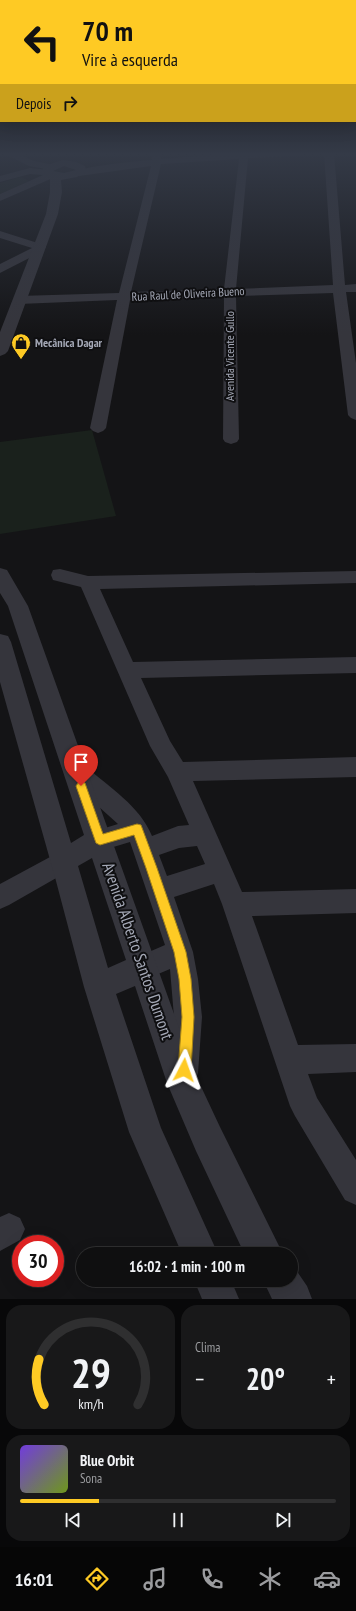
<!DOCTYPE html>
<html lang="pt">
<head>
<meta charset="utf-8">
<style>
	:root { --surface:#0f0f10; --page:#181819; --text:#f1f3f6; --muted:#9b9c9f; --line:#2f2f30; --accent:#feca24 }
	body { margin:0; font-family:"PT Sans Narrow",sans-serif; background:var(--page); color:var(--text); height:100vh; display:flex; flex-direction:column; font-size:15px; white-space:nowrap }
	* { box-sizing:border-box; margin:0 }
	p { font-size:13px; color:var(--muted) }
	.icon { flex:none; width:22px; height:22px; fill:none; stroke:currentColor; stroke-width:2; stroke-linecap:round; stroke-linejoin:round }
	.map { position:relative; height:1299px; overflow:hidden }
	.side { display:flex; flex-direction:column; gap:6px; padding:6px; background:#080809; flex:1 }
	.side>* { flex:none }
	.banner { position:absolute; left:0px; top:0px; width:356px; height:122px; box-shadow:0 4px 16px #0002,0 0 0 1px var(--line); background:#feca24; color:#111; overflow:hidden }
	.speed { position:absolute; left:12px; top:1235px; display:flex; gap:8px; font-size:20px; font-weight:700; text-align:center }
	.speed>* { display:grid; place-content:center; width:52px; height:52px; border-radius:50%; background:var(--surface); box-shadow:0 4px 16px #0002,0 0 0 1px var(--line); line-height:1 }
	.speed .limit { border:6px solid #d22; background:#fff; color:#111 }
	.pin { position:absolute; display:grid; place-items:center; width:34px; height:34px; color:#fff; margin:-41px -17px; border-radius:50% 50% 50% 0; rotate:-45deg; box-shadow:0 0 4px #0007 }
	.pin .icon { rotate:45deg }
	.me { position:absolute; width:44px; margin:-22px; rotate:4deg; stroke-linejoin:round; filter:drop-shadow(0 0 3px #0008) }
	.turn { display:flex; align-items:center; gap:14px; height:84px; padding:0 16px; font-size:18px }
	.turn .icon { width:52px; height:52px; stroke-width:2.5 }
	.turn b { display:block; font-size:28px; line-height:34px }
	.then { display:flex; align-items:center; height:38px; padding:0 16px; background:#0003; gap:8px; font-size:15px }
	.big { font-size:30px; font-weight:700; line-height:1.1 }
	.side .widget { flex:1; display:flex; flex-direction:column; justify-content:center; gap:6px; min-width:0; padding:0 14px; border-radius:16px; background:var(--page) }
	.side .dial { align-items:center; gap:0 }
	.dial svg { height:104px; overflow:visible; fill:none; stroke:var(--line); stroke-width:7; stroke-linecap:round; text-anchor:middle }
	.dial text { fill:var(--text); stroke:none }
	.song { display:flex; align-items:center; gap:12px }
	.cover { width:48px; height:48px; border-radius:6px; background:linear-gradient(135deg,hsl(260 70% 55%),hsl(80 70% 35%)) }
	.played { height:4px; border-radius:2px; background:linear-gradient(90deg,var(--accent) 25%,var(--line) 25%) }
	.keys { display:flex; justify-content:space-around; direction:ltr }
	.heat { display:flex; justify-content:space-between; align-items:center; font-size:22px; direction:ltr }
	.side .tiles { flex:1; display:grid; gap:6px; grid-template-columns:1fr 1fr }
	.widget:last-child { grid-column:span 2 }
	.trip { position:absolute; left:76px; top:1247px; width:222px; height:40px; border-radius:20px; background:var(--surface); box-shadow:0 4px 16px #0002,0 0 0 1px var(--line); font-weight:700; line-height:40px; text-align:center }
	.dock { display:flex; height:64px; justify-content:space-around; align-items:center; background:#060606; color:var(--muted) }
	.dock .icon { width:28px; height:28px }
	.dock .selected { color:var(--accent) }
	.dock b { font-size:18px; color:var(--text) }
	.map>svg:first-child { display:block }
	.green { fill:#1a211c }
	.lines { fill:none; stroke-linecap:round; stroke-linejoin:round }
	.minor { fill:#35353c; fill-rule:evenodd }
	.tertiary { fill:#35353c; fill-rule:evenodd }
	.route { fill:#feca24; stroke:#a58317 }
	.labels { text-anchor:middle; stroke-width:4; stroke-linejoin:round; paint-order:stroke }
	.far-street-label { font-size:12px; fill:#a5a9b7; stroke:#0f0f11 }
	.far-poi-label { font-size:12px; font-weight:bold; fill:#a5a9b7; stroke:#0f0f11; text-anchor:start }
	.near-street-label { font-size:17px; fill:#a5a9b7; stroke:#0f0f11 }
</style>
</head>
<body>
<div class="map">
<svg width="356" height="1299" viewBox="0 0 356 1299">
	<rect width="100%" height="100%" fill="#141416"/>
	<path class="green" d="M21,177L29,181L0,194V183Z
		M92,430L116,516L0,534V442Z"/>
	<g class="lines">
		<path class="minor" d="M3,153H16L34,161L49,164L51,166L46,169L29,166Z
			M151,153H161V159L236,153H302L297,156L248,158L236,289L333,285L324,153H334L345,285L356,284V292H346L356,363V420L351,418L348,415L333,293L236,296L239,439L237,442L231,444L225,442L223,439L224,296L130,300L106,428L103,431L98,433L93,431L90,428L117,300L19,304L15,303L13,300L15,297L19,296L119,293L151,166L79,176L74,173C80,166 139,161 152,160ZM239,159L224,289L131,292L161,164Z
			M30,168L49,170L50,172L55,173L56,175L55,177L0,201V194L43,175L30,174L0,182V176Z
			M0,231L44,245L46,247L43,251L0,273V264L32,248L0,238Z
			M60,569L88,576L356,571V583L100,589L133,662L356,657V673L141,678L170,741L183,762L356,757V777L193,781L242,892L356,889V913L252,916L298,1045L356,1044V1072L308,1074L317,1098L356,1160V1205L345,1200L295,1116L290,1106L222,904L214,884L174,897L193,952L198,979L202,1017L198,1073L194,1083L184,1087L174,1083L170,1073L174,1017L170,969L144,980L135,976L131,967L135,958L165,945L130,842L100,851L92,848L88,840L92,832L118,824L69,780L66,773L69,766L77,763L85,766C109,787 140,806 152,836L178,826L189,825L168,777L150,746L81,587L53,580L51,575L53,570ZM197,846L205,864L167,876L159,855L179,848Z
			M63,850L72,853L75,861L72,869L9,905L0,909V884Z
			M9,1213L20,1218L25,1229L20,1240L0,1251V1217Z"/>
		<path class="tertiary" d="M63,160L76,162L85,166L86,171L77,177L61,180L62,192L58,214L8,351L5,354L0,356V332L46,214L50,192V178L42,172L44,166ZM64,166L76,170L64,173L53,171Z
			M0,568L7,570L28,606L197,1078L220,1127L283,1254H245L244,1253L196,1151L167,1083L135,986L116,994L161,1128L218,1254H182L129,1132L84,987L56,881L0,682V634L8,636L11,642L71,843L84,835L8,606L0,593ZM92,858L126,960L108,968L78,866Z
			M291,1266L294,1267L307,1286L312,1299H272L263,1280H291Z
			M194,1280H231L239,1299H202Z"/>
	</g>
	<linearGradient id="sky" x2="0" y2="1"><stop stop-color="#0b0b0c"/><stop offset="0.46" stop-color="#343a47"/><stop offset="1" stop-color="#343a47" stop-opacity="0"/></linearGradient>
	<rect width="356" height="335" fill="url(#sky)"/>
	<path class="route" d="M81,781L85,783L86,786L103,834L137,824L141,825L157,868L186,952L191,979L194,1017L191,1070L189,1075L184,1077L180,1075L178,1070L182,1017L179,979L174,952L146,868L134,835L100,845L96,843L76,786L78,783Z"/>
	<defs>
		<symbol id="shop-pin" viewBox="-11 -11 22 30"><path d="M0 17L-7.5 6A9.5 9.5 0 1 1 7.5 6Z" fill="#feca24" stroke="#0f0f11"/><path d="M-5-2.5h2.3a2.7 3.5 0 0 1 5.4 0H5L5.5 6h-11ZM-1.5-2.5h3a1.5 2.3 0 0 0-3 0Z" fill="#111"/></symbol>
	</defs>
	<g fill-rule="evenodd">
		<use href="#shop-pin" x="10" y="332" width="22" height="30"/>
	</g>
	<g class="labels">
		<g class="far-street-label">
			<text transform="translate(188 294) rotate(-3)" y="4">Rua Raul de Oliveira Bueno</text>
			<text transform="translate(230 356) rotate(-90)" y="4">Avenida Vicente Gullo</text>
		</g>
		<g class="far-poi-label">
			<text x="35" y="347">Mecânica Dagar</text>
		</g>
		<g class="near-street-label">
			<text transform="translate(138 951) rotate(71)" y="6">Avenida Alberto Santos Dumont</text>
		</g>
	</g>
</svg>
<div class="speed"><div class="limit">30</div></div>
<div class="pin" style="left:81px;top:786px;background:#d93025"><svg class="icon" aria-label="arrive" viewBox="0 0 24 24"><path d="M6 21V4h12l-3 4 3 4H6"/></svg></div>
<svg class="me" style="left:184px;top:1070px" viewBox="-20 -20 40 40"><path d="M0-17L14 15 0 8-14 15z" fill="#feca24" stroke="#fff" stroke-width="4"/></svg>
<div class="trip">16:02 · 1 min · 100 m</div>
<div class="banner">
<div class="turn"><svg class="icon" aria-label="left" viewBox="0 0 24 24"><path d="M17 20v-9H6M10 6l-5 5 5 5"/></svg><div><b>70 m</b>Vire à esquerda</div></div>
<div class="then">Depois<svg class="icon" aria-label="right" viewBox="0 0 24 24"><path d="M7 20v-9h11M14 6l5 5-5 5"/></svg></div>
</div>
</div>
<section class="side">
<div class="tiles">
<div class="widget dial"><svg viewBox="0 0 100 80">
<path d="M14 69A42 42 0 1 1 86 69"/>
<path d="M14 69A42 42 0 0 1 10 34" stroke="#feca24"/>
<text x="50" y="56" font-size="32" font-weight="700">29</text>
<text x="50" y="72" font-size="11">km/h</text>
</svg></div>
<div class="widget"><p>Clima</p>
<div class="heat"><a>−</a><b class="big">20°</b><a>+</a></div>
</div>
<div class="widget">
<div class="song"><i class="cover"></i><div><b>Blue Orbit</b><p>Sona</p></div></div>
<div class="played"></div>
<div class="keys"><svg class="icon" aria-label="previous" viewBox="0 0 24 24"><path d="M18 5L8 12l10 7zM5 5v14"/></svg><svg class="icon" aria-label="pause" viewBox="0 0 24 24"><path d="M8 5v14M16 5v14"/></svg><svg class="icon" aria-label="next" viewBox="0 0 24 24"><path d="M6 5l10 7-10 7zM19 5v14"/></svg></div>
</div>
</div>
</section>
<nav class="dock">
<b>16:01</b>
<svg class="icon selected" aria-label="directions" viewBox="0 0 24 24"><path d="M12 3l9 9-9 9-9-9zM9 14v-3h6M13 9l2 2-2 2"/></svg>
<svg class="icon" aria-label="music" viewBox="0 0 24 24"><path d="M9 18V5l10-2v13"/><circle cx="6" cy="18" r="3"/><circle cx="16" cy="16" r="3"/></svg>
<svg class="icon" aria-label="phone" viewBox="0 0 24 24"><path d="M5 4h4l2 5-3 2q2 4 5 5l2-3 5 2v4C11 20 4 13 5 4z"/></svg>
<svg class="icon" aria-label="climate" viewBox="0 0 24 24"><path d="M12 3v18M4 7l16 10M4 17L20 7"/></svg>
<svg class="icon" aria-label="car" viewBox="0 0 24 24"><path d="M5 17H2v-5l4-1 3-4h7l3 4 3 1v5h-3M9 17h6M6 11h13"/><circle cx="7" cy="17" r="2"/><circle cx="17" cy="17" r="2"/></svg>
</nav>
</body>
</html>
